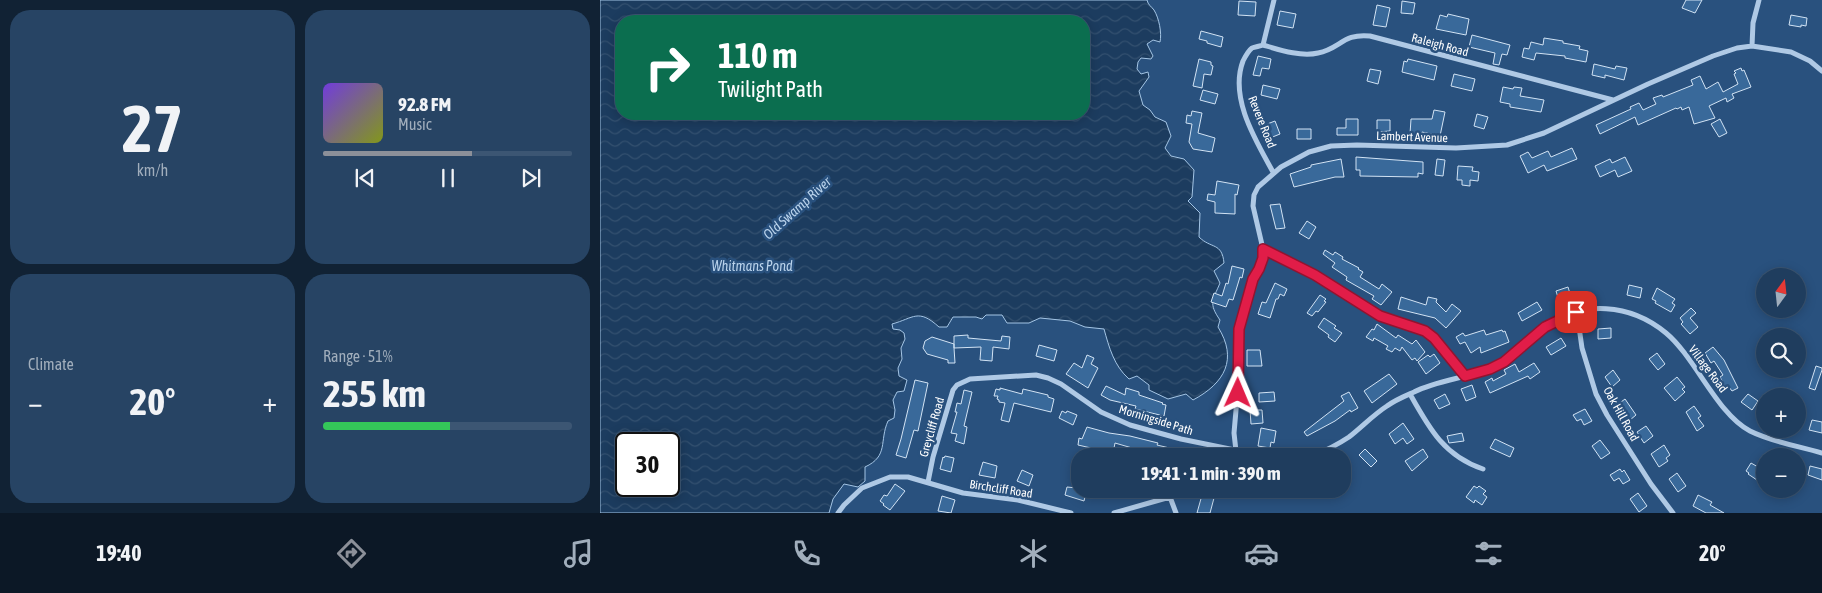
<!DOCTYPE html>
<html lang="en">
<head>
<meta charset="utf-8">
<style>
	:root { --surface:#1f3d5e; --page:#274464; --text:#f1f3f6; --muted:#a1aebc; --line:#3c5673; --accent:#8c9099 }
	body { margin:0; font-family:"Asap Condensed",sans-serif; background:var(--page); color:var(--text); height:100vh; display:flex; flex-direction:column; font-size:19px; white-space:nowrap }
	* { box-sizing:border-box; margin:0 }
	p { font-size:16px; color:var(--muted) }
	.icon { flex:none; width:28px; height:28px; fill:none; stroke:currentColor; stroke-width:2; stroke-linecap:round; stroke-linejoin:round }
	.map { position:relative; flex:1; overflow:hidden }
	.details { display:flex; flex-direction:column; gap:10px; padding:10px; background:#112234; width:600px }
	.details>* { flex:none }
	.top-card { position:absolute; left:15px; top:15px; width:475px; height:105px; border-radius:20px; box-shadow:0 2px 12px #0003,0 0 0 1px var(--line); background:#0b6e4f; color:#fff; overflow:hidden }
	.needle { width:32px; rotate:15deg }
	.fabs { position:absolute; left:1156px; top:268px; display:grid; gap:10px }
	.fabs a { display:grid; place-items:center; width:50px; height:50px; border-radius:50%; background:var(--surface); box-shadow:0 2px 12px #0003,0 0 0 1px var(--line); font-size:25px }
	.speed { position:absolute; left:15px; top:432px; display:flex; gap:10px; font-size:25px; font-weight:700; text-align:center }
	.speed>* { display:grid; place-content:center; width:65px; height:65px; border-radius:50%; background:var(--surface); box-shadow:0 2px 12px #0003,0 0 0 1px var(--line); line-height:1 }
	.speed .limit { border:2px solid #111; border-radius:8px; background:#fff; color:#111 }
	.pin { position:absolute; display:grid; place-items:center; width:42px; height:42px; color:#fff; margin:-21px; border-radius:10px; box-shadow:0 2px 8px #0006 }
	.me { position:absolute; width:55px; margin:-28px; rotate:1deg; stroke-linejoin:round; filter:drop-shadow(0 0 4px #0008) }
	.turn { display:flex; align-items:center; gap:18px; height:105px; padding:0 20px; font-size:22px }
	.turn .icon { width:65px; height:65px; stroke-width:2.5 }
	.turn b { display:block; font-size:35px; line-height:42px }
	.big { font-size:38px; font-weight:700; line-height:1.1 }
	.details .widget { flex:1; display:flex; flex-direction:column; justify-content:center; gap:8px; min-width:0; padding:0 18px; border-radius:20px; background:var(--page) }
	.details .dial { align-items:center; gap:0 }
	.dial b { font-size:65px; line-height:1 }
	.song { display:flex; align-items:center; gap:15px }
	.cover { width:60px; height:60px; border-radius:8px; background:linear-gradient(135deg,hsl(260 70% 55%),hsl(70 70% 35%)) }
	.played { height:5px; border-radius:2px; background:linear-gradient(90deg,var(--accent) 60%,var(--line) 60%) }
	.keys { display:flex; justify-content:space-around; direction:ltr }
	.heat { display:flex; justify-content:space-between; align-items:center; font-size:28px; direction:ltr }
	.charge { height:8px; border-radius:4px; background:linear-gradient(90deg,#34c759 51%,var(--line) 0) }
	.details .tiles { flex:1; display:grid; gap:10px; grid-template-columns:repeat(2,1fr) }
	.trip { position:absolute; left:471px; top:448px; width:280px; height:50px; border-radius:20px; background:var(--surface); box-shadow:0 2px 12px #0003,0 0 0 1px var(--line); font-weight:700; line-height:50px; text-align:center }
	.menu { display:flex; height:80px; justify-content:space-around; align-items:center; background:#0c1826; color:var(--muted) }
	.menu .icon { width:35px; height:35px }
	.menu .selected { color:var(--accent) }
	.menu b { font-size:22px; color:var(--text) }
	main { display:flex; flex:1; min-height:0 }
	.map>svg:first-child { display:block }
	.water { fill:url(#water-waves); stroke:#a4c5e5; fill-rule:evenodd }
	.building { fill:#39699a; stroke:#d2e3f4 }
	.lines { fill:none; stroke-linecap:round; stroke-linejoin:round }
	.minor { stroke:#afc9e5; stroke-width:5 }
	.route-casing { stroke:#92132f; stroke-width:12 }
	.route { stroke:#e11d48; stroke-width:9 }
	.labels { text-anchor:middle; stroke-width:5; stroke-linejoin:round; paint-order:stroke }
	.street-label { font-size:12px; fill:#fff; stroke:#29517e }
	.water-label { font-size:14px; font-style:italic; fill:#bad3ec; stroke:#29517e }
</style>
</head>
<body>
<main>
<section class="details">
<div class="tiles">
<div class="widget dial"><b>27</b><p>km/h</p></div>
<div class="widget">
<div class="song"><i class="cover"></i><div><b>92.8 FM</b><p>Music</p></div></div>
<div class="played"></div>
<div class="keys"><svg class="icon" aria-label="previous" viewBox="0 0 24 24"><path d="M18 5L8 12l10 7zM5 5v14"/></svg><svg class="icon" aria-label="pause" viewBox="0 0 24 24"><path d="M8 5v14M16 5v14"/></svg><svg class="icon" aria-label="next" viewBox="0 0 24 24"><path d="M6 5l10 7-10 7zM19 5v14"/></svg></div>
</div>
<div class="widget"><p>Climate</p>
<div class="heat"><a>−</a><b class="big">20°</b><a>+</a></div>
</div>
<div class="widget"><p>Range · 51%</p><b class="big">255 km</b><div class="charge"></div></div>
</div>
</section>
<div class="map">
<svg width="1222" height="513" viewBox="0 0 1222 513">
	<defs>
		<pattern id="water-waves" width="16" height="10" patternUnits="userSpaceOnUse" patternTransform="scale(1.25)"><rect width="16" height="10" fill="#1c3c5f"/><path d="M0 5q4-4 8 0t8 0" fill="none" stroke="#33506f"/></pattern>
	</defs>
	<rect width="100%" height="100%" fill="#29517e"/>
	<path class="water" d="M0,0H547C548,5 551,6 554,10C559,18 562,33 560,42L553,40L547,44L553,56L551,59L541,58L538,62L537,69L541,74L548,72L549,77L539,91L543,105L550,110L555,117L566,122L571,136L565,148L571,156L584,159L594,170L592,197L588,201L600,213L599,237C611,249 622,242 624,263L614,271L620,283C613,300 608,303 620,320L618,327C638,359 625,383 593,400L586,394L568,399L549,390V385L537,376L529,379C514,366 509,347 504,329L485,327L470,321L440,318L429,323H407L402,315H386L382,319L376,317H353L347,327H339C318,308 314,318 292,324L293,329L300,330L304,333L305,339L301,348L302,359L298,368L299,376L307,380L304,391L297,392L293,400L295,410L294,418L288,421C279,441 289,456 265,467V481L258,487L244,484L233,499L229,513H0ZM21,21H484V114H21ZM26,444H69V486H26Z"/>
	<path class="building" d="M1086,0H1102L1095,13L1082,8Z
		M639,1L656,2L655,16L638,15Z
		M802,1L815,3L813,14L801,13Z
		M777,5L790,8L786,27L773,25Z
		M680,11L696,14L693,28L677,25Z
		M848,14L869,19L866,35L836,29L840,15L847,17Z
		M1191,15L1207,18L1206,26L1201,25V27L1189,25Z
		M601,31L623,37L621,47L607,43V41L599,39Z
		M872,35L910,45L907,55L902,54L899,65L893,64L895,53L869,47Z
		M944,38L963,41V43L980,46L979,49L988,51L986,62L965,58V56L936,53L934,60L922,57L924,48L929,49L931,42L943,45Z
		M658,56L671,59L669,69L662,68L660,76L653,75Z
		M599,59L611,62V65L613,66L611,75L604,74L602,88L593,86Z
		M808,59L837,66L834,80L802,72L804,61L807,62Z
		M994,64L1015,69L1016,66L1027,68L1024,80L1005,75V78L992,75Z
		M1141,68L1142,71L1144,70L1151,87L1132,94L1134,98L1127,102L1126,98L1109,106L1115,118L1094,124L1089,107L1082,110L1081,107L1077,109L1076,108L1038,125L1035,117L1000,134L996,125L1031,109L1030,107L1039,103L1043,110L1056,104L1053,98L1062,95L1063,97L1093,85L1091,80L1100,76L1106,89L1118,82L1123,92L1138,84L1134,74L1136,73L1134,71Z
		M770,69L781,71L778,84L767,81Z
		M854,74L875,79L872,91L851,86Z
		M663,85L680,89L677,99L661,95Z
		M903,87L913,89L914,87L922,88L920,96L944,100L941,112L910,107V104L900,102Z
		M603,90L618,94L615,104L600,100Z
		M834,110L845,112L840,136L822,132V134H810L811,119H832Z
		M592,111L602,113L598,133L615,138L612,152L593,149L589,142L592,124L586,123L587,115L591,116Z
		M877,114L888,117L884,129L874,126Z
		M746,119H758V135H737V128H746Z
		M1120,119L1127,133L1119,137L1111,124Z
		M777,120H790V131L777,132Z
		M675,121L680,134L670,138L668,132L665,133L662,126Z
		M697,129H711V139H697Z
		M972,148L977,159L947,171L944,165L928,173L920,156L928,152L932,158L948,151L951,157Z
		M756,157L823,162V174L818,173V177L760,176V170H756Z
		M1025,157L1032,171L1018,177L1015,170L1000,177L995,166L1010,159L1012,163Z
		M741,159L744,177H735L694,187L690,174L711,167V165Z
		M837,159L845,160L843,176L835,175Z
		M858,166L873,167L872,171L879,172L878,181L870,180V186L862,185V180H857Z
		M617,181L639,185L637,195L635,194V214L615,213V202L607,200L608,194L615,195Z
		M680,204L685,228L676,229L670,205Z
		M707,221L716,227L709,239L699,233Z
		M725,250L733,255L735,252L743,257L742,259L759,268L758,269L763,272L760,277L779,289L782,284L792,292L781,305L772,299L774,296L746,280L747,277L732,267L735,263L723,254Z
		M632,266L644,269L642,278L640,277L633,300L629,299L626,307L611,302L614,293L622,296L626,283L628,284Z
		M675,283L687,289L684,296L680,294L678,299H676L670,318L658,314L662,302L666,303Z
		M1029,285L1042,288L1040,298L1027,295Z
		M968,287L971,297L959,301L956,291Z
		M1057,288L1075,299L1072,303L1075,305L1071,312L1055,303L1056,301L1052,299Z
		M720,295L726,299L724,301L726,302L718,312L716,311L712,316L707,313Z
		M801,297L826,305L828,297L837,299L836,302L846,312L852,304L861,311L846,328L835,318L798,309Z
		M937,302L942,310L922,321L918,313Z
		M1091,308L1096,313L1090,318L1098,327L1090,334L1081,324L1083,322L1080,318Z
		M724,318L736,326L734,328L742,333L735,342L728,337L729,335L718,327Z
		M777,324L796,338L798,335L812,344L816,340L825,352L817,361L815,358L812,360L802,347L800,351L795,348L792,352L786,349L788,346L774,338L773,341L766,337L772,329L774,330Z
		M1011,328V338L998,339V329Z
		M884,330L886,335L902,330L903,332L905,331L909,342L881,353L880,347L871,353L865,342L860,344L856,337L863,333L865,336Z
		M368,335V338L401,341L402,336L410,337L409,349L393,347L392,361L380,360L381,347L354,348L355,363H348V360L327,354L323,348L325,341L332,337L354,344V348V336Z
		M961,338L966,346L951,355L946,347Z
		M439,345L457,350L454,361L436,356Z
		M1113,347L1124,360L1138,388L1132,391L1129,387L1126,388L1120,377L1123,375L1114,361L1111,363L1105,353Z
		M647,350H660L662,366H647Z
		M1057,353L1065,364L1058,370L1049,359Z
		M834,354L840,363L826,374L818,362L828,355L830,357Z
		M487,355L494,358L491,364L498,368L488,388L466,374L474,363L482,368Z
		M934,363L940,372L930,379L928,376L890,393L885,382L892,378L893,381L906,374L904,370L915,364L919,372Z
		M1216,366L1222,368V370L1215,390L1209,388Z
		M1013,370L1020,380L1012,387L1005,377Z
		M789,374L797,384L772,403L764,391Z
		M1077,377L1085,387L1082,389L1085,392L1075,401L1064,388Z
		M315,380L328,383L318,431L314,430L306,458L296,455L301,439Z
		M872,385L876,397L866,401L861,389Z
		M506,386L525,395L526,388L539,392V395L563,403L562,404L566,405L564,416L535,409L536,406L510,400L501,395Z
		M400,388L422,394L423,389L448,395V397L454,399L451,412L414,403L409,422L401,420L405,403L399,402V400L397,399L398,396H394L396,389L400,390Z
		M364,390L372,392L364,426L367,427L364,444L355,441L357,434L351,433L357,412H355L357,403L361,404Z
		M674,392L675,401L659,402V393Z
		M749,392L758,408L751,412L750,410L735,421L707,436L704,432L744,401L741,396Z
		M845,394L850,404L839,409L834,400Z
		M1148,394L1158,401L1152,410L1141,402Z
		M1025,399L1036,415L1030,420L1028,416L1026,417L1017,405Z
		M1094,406L1101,416L1098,418L1104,426L1097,431L1086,412Z
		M985,409L992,421L984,425L981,419L977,421L973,415Z
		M650,410H662L663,423L651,424Z
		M462,411L466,413L467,411L477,415L473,425L459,418Z
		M1212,420L1222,422V433L1209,430Z
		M803,423L814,439L807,444L803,438L795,444L789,434Z
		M1046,426L1053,436L1044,443L1037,432Z
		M487,427L509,433L530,436L558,443L557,445L578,450L576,456H545L546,452L515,443L513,453L478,445L479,438L482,439Z
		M661,428L676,431L674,443L671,442L670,448L658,446Z
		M862,433L864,441L849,443L847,436Z
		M895,439L914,448L910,457L890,448Z
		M1000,440L1010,453L1001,459L992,446Z
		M1064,445L1070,455L1066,458L1068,461L1059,467L1051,454Z
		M765,449L777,461L771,467L759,455Z
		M823,449L828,457L812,471L805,461Z
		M345,456L354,458L351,472L340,469L343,457L344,458Z
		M383,462L397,466L395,478L379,475Z
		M1151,463L1165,471V481L1157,480L1148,474L1149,473L1146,471Z
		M1210,466L1222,469V480L1208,475Z
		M1020,469L1022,472L1024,470L1030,480L1023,484L1019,478L1014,481L1010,475Z
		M422,470L433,475L429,486L417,481Z
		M1077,473L1086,486L1078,492L1069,479Z
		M295,484L305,491L290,510L283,505L284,504L280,501L284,495L287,496Z
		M874,486L877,488L879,486L886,491L883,494L887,497L882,505L875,500L874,503L866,497Z
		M467,487L487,489L484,501L465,495Z
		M1038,493L1047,506L1039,512L1030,499Z
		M602,495L614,498L610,513H597Z
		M1098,495L1112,502L1110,505L1124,513H1106L1093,506Z
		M342,496L355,500L351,513L338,511Z"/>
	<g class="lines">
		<path class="minor" d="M663,45C680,50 701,57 718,53C740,49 743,33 770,36L1013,100
			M1152,46L1153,23L1159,0
			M673,172C656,141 629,98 643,61C645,57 648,51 652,48C655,47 660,46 663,45L674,0
			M663,249L715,275L780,316L825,331L834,338L865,376
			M977,313L982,348L996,394L1007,415L1051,484L1073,513
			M810,394C829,428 844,456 883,469
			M630,456L636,451L634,433L639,376V329L653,279L663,258V249L653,206L654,195L658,187L681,167L709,152L731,146L757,145L856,148L907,145L944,133L1048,84L1113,56L1137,48L1152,46L1191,52L1210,61L1222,71
			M712,456C725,451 737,445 749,437C762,427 773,415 787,406C795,400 805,396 814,392C842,378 876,378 903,362C919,353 930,339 944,328C982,299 1031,304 1066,333C1095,357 1117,414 1150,431C1172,442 1198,446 1222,453
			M328,482L333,457L353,390L357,385L370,379L436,375L448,378L461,384L501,412L530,425L581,439L664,456
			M570,497L576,513
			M238,513L244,505L262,488L290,477H308L363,493L418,500L471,513
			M514,513L570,497L580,489"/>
	</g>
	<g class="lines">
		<defs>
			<path id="route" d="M638,393L639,329L653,279L659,269L663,258V249L715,275L780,316L825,331L834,338L865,376L890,369L904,362L945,327L976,312"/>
		</defs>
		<use href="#route" class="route-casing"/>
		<use href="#route" class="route"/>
	</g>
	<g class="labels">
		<g class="street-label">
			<text transform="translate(840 45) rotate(15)" y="4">Raleigh Road</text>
			<text transform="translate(662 122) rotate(68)" y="4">Revere Road</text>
			<text transform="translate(812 137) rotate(2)" y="4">Lambert Avenue</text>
			<text transform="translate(1108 369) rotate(53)" y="4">Village Road</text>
			<text transform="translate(1021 414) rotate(61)" y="4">Oak Hill Road</text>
			<text transform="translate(556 420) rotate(17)" y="4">Morningside Path</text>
			<text transform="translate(332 427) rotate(-74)" y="4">Greycliff Road</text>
			<text transform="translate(401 489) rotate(9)" y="4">Birchcliff Road</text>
		</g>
		<g class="water-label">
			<text transform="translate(197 208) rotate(-42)" y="5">Old Swamp River</text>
			<text x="152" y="271">Whitmans Pond</text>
		</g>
	</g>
</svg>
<div class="fabs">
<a><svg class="needle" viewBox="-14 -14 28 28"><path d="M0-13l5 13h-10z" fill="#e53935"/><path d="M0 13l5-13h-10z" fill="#a1aebc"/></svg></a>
<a><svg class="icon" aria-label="search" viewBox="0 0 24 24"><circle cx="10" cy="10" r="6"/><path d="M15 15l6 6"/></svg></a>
<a>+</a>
<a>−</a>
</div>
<div class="speed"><div class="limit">30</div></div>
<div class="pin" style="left:976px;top:312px;background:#d93025"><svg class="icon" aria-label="arrive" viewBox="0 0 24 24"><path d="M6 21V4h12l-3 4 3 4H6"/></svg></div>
<svg class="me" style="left:638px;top:393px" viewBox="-20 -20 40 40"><path d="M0-17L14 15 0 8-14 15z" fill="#e11d48" stroke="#fff" stroke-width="4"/></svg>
<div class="trip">19:41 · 1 min · 390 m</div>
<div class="top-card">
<div class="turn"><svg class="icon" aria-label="right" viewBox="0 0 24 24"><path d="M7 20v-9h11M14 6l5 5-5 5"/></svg><div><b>110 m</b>Twilight Path</div></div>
</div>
</div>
</main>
<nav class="menu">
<b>19:40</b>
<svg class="icon selected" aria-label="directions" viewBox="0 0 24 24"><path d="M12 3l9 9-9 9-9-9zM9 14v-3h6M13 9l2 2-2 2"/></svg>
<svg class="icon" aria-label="music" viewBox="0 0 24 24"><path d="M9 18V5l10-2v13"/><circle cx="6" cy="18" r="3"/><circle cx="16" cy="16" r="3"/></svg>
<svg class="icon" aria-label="phone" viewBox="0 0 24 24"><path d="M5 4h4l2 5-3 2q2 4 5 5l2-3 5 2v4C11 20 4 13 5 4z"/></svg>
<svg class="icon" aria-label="climate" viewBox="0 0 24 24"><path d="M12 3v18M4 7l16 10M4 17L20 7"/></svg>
<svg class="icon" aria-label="car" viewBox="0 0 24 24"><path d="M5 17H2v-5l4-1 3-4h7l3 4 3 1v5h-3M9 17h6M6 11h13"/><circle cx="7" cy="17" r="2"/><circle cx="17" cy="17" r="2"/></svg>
<svg class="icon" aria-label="filters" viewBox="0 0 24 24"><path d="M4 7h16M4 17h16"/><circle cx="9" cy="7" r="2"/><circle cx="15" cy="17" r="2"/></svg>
<b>20°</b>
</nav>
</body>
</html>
